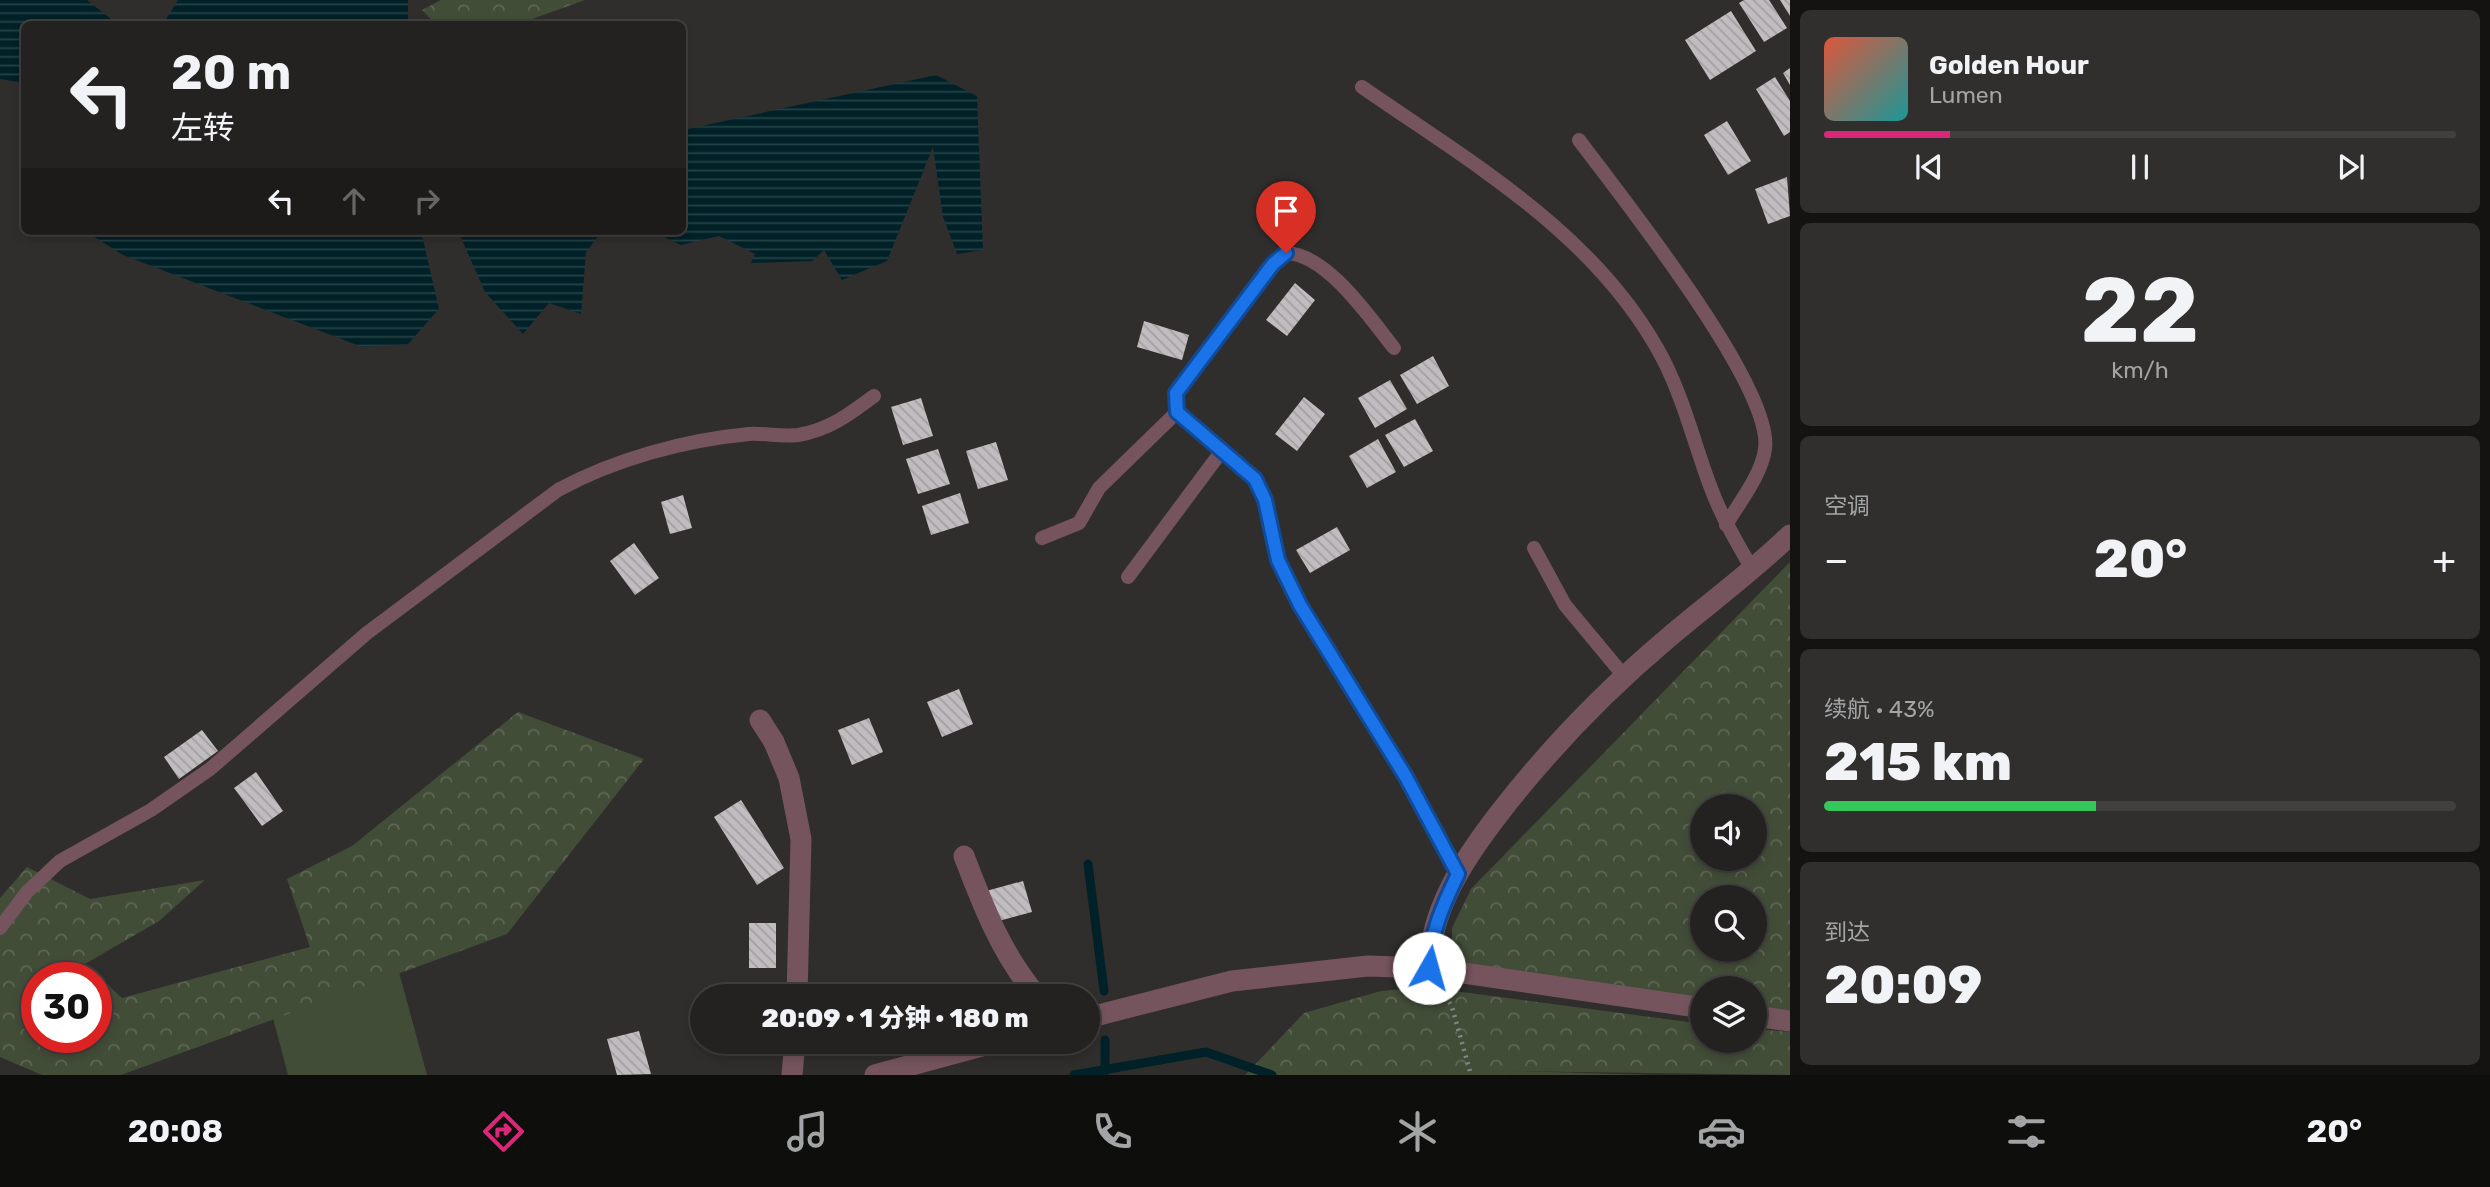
<!DOCTYPE html>
<html lang="zh">
<head>
<meta charset="utf-8">
<style>
	:root { --surface:#242221; --page:#302f2e; --text:#f1f3f6; --muted:#a3a4a5; --line:#413f3f; --accent:#db2777 }
	body { margin:0; font-family:Rubik,"Noto Sans SC",sans-serif; background:var(--page); color:var(--text); height:100vh; display:flex; flex-direction:column; font-size:26px; white-space:nowrap }
	* { box-sizing:border-box; margin:0 }
	p { font-size:23px; color:var(--muted) }
	.icon { flex:none; width:38px; height:38px; fill:none; stroke:currentColor; stroke-width:2; stroke-linecap:round; stroke-linejoin:round }
	.map { position:relative; flex:1; overflow:hidden }
	.panel { display:flex; flex-direction:column; gap:10px; padding:10px; background:#141312; width:700px }
	.panel>* { flex:none }
	.guide { position:absolute; left:21px; top:21px; width:665px; height:214px; border-radius:10px; box-shadow:0 4px 10px #0003,0 0 0 2px var(--line); background:#242221; color:var(--text); overflow:hidden }
	.fabs { position:absolute; left:1690px; top:794px; display:grid; gap:14px }
	.fabs a { display:grid; place-items:center; width:77px; height:77px; border-radius:50%; background:var(--surface); box-shadow:0 4px 10px #0003,0 0 0 2px var(--line); font-size:35px }
	.speed { position:absolute; left:21px; top:962px; display:flex; gap:14px; font-size:35px; font-weight:700; text-align:center }
	.speed>* { display:grid; place-content:center; width:91px; height:91px; border-radius:50%; background:var(--surface); box-shadow:0 4px 10px #0003,0 0 0 2px var(--line); line-height:1 }
	.speed .limit { border:10px solid #d22; background:#fff; color:#111 }
	.pin { position:absolute; display:grid; place-items:center; width:60px; height:60px; color:#fff; margin:-72px -30px; border-radius:50% 50% 50% 0; rotate:-45deg; box-shadow:0 0 7px #0007 }
	.pin .icon { rotate:45deg }
	.me { position:absolute; width:77px; margin:-38px; rotate:7deg; stroke-linejoin:round; filter:drop-shadow(0 0 5px #0008) }
	.turn { display:flex; align-items:center; gap:24px; height:147px; padding:0 35px; font-size:32px }
	.turn .icon { width:91px; height:91px; stroke-width:2.5 }
	.turn b { display:block; font-size:49px; line-height:60px }
	.lanes { display:flex; align-items:center; height:66px; padding:0 35px; background:#0003; justify-content:center; gap:35px; direction:ltr }
	.lanes .off { opacity:.35 }
	.big { font-size:52px; font-weight:800; line-height:1.1 }
	.panel .card { flex:1; display:flex; flex-direction:column; justify-content:center; gap:10px; min-width:0; padding:0 24px; border-radius:10px; background:var(--page) }
	.panel .dial { align-items:center; gap:0 }
	.dial b { font-size:91px; line-height:1 }
	.song { display:flex; align-items:center; gap:21px }
	.cover { width:84px; height:84px; border-radius:10px; background:linear-gradient(135deg,hsl(10 70% 55%),hsl(180 70% 35%)) }
	.played { height:7px; border-radius:4px; background:linear-gradient(90deg,var(--accent) 20%,var(--line) 20%) }
	.keys { display:flex; justify-content:space-around; direction:ltr }
	.heat { display:flex; justify-content:space-between; align-items:center; font-size:38px; direction:ltr }
	.charge { height:10px; border-radius:5px; background:linear-gradient(90deg,#34c759 43%,var(--line) 0) }
	.trip { position:absolute; left:690px; top:984px; width:410px; height:70px; border-radius:35px; background:var(--surface); box-shadow:0 4px 10px #0003,0 0 0 2px var(--line); font-weight:800; line-height:70px; text-align:center }
	.menu { display:flex; height:112px; justify-content:space-around; align-items:center; background:#0e0e0d; color:var(--muted) }
	.menu .icon { width:49px; height:49px }
	.menu .selected { color:var(--accent) }
	.menu b { font-size:32px; color:var(--text) }
	main { display:flex; flex:1; min-height:0 }
	.map>svg:first-child { display:block }
	.grass { fill:#424d38 }
	.forest { fill:url(#forest-crowns); fill-rule:evenodd }
	.water { fill:url(#water-rules) }
	.lines { fill:none; stroke-linecap:round; stroke-linejoin:round }
	.stream { stroke:#002127; stroke-width:9 }
	.building { fill:url(#building-back-hatch) }
	.path { stroke:#868583; stroke-width:4.5; stroke-dasharray:2 5; stroke-linecap:butt }
	.lane { stroke:#75545d; stroke-width:14 }
	.street { stroke:#75545d; stroke-width:21 }
	.route-casing { stroke:#114b97; stroke-width:18 }
	.route { stroke:#1a73e8; stroke-width:12 }
</style>
</head>
<body>
<main>
<div class="map">
<svg width="1790" height="1075" viewBox="0 0 1790 1075">
	<defs>
		<pattern id="forest-crowns" width="20" height="18" patternUnits="userSpaceOnUse" patternTransform="scale(1.75)"><rect width="20" height="18" fill="#424d38"/><path d="M2 6a3 3 0 1 1 6 0M12 15a3 3 0 1 1 6 0" fill="none" stroke="#5e6755"/></pattern>
		<pattern id="water-rules" width="6" height="5" patternUnits="userSpaceOnUse" patternTransform="scale(1.75)"><rect width="6" height="5" fill="#002127"/><path d="M0 2.5h6" fill="none" stroke="#264247"/></pattern>
		<pattern id="building-back-hatch" width="6" height="6" patternUnits="userSpaceOnUse" patternTransform="scale(1.75)"><rect width="6" height="6" fill="#c0bcbf"/><path d="M-1 5l2 2M0 0l6 6M5-1l2 2" fill="none" stroke="#a29fa1"/></pattern>
	</defs>
	<rect width="100%" height="100%" fill="#302e2c"/>
	<path class="grass" d="M393,950L427,1075H288L264,984Z
		M1514,1071L1653,1075H1654H1509Z"/>
	<path class="forest" d="M441,0H585L518,24H436L422,10Z
		M1790,562V1011L1755,1007V989H1703V999L1452,961V928L1471,889ZM1703,807H1755V859H1703ZM1703,898H1755V950H1703Z
		M518,712L644,759L507,934L121,1075H42L0,1057V898L27,867L90,899L205,880L159,921L85,964L122,998L310,947L287,879L352,846ZM37,978H96V1038H37Z
		M1424,987L1703,1024V1041H1755V1029L1790,1032V1075L1514,1071L1509,1075H1245L1304,1013L1381,991Z"/>
	<path class="water" d="M0,0H87L111,19L106,24H24V83L0,79Z
		M178,0H408V24H163Z
		M936,75L977,96L983,250L957,254L943,217L933,147L887,261L842,280L824,250L812,261L751,263L755,254L719,236L681,245L651,231H682L683,130Z
		M85,231H421L439,309L408,344L362,347L123,255Z
		M458,231H602L586,252L581,314L549,303L523,334L485,292Z"/>
	<g class="lines">
		<path class="stream" d="M1088,864L1104,991
			M1105,1071V1040
			M1074,1075L1206,1052L1272,1075"/>
	</g>
	<path class="building" d="M1744,0H1769L1787,28L1764,42L1739,3Z
		M1780,0H1790V16Z
		M1731,11L1756,51L1710,80L1685,40Z
		M1790,68V85L1783,73Z
		M1775,77L1790,101V132L1784,136L1756,89Z
		M1727,121L1751,161L1728,175L1704,135Z
		M1787,177L1790,216L1768,224L1755,189Z
		M1295,283L1315,300L1287,336L1266,320Z
		M1144,321L1189,335L1182,360L1137,347Z
		M1433,356L1449,386L1417,404L1400,375Z
		M1390,380L1407,409L1375,428L1358,398Z
		M1304,397L1325,414L1297,451L1275,434Z
		M921,398L933,436L903,445L891,407Z
		M1415,419L1433,451L1404,467L1385,435Z
		M1378,439L1396,472L1367,488L1349,456Z
		M996,442L1008,480L978,489L966,451Z
		M938,449L950,484L918,494L906,459Z
		M960,493L969,523L931,535L922,506Z
		M683,495L692,528L670,534L661,502Z
		M1337,527L1350,550L1310,573L1296,550Z
		M634,543L659,578L635,595L610,561Z
		M959,689L973,724L942,737L927,702Z
		M869,718L883,752L852,765L838,730Z
		M202,730L218,751L179,779L164,757Z
		M256,772L283,811L262,826L234,788Z
		M741,800L784,868L757,885L714,817Z
		M1023,881L1032,912L995,922L986,891Z
		M749,923H776V968H749Z
		M639,1031L651,1074L617,1075L607,1039Z"/>
	<g class="lines">
		<path class="path" d="M1446,996L1452,1007L1471,1075"/>
		<path class="lane" d="M1362,87C1473,164 1598,235 1663,359C1683,398 1694,442 1709,483C1720,514 1736,541 1752,569
			M1579,140C1619,194 1774,387 1765,449C1762,474 1739,503 1726,525
			M1394,348C1370,318 1327,254 1286,253L1273,264L1176,393L1177,412L1255,479L1265,500L1278,560L1300,605L1406,777L1458,874
			M1042,538L1079,523L1099,488L1177,412
			M1534,548L1565,605L1624,676
			M1128,577L1221,452
			M0,928L27,892L60,861L151,810L210,769L367,633L558,490C615,459 685,440 749,434C765,433 782,437 798,435C829,430 850,414 874,396"/>
		<path class="street" d="M760,720L774,742L789,778L801,839L797,996
			M964,856C983,906 1002,955 1037,996
			M1429,968C1430,910 1464,859 1498,815C1548,750 1605,691 1668,638C1708,604 1752,572 1790,535
			M1755,1016L1790,1021
			M1087,1018L1232,981L1368,966L1429,968L1703,1008
			M792,1075L795,1041
			M875,1075L1000,1041"/>
	</g>
	<g class="lines">
		<defs>
			<path id="route" d="M1286,253L1273,264L1176,393L1177,412L1255,479L1265,500L1278,560L1300,605L1406,777L1458,874C1443,905 1430,934 1429,968"/>
		</defs>
		<use href="#route" class="route-casing"/>
		<use href="#route" class="route"/>
	</g>
</svg>
<div class="fabs">
<a><svg class="icon" aria-label="sound" viewBox="0 0 24 24"><path d="M4 9h4l5-4v14l-5-4H4zM17 9q2 3 0 6"/></svg></a>
<a><svg class="icon" aria-label="search" viewBox="0 0 24 24"><circle cx="10" cy="10" r="6"/><path d="M15 15l6 6"/></svg></a>
<a><svg class="icon" aria-label="layers" viewBox="0 0 24 24"><path d="M12 4l9 5-9 5-9-5zM3 14l9 5 9-5"/></svg></a>
</div>
<div class="speed"><div class="limit">30</div></div>
<div class="pin" style="left:1286px;top:253px;background:#d93025"><svg class="icon" aria-label="arrive" viewBox="0 0 24 24"><path d="M6 21V4h12l-3 4 3 4H6"/></svg></div>
<svg class="me" style="left:1429px;top:968px" viewBox="-20 -20 40 40"><circle r="19" fill="#fff"/><path d="M0-13L10 11 0 6-10 11z" fill="#1a73e8"/></svg>
<div class="trip">20:09 · 1 分钟 · 180 m</div>
<div class="guide">
<div class="turn"><svg class="icon" aria-label="left" viewBox="0 0 24 24"><path d="M17 20v-9H6M10 6l-5 5 5 5"/></svg><div><b>20 m</b>左转</div></div>
<div class="lanes"><svg class="icon" aria-label="left" viewBox="0 0 24 24"><path d="M17 20v-9H6M10 6l-5 5 5 5"/></svg><svg class="icon off" aria-label="ahead" viewBox="0 0 24 24"><path d="M12 20V5M6 11l6-6 6 6"/></svg><svg class="icon off" aria-label="right" viewBox="0 0 24 24"><path d="M7 20v-9h11M14 6l5 5-5 5"/></svg></div>
</div>
</div>
<section class="panel">
<div class="card">
<div class="song"><i class="cover"></i><div><b>Golden Hour</b><p>Lumen</p></div></div>
<div class="played"></div>
<div class="keys"><svg class="icon" aria-label="previous" viewBox="0 0 24 24"><path d="M18 5L8 12l10 7zM5 5v14"/></svg><svg class="icon" aria-label="pause" viewBox="0 0 24 24"><path d="M8 5v14M16 5v14"/></svg><svg class="icon" aria-label="next" viewBox="0 0 24 24"><path d="M6 5l10 7-10 7zM19 5v14"/></svg></div>
</div>
<div class="card dial"><b>22</b><p>km/h</p></div>
<div class="card"><p>空调</p>
<div class="heat"><a>−</a><b class="big">20°</b><a>+</a></div>
</div>
<div class="card"><p>续航 · 43%</p><b class="big">215 km</b><div class="charge"></div></div>
<div class="card"><p>到达</p><b class="big">20:09</b></div>
</section>
</main>
<nav class="menu">
<b>20:08</b>
<svg class="icon selected" aria-label="directions" viewBox="0 0 24 24"><path d="M12 3l9 9-9 9-9-9zM9 14v-3h6M13 9l2 2-2 2"/></svg>
<svg class="icon" aria-label="music" viewBox="0 0 24 24"><path d="M9 18V5l10-2v13"/><circle cx="6" cy="18" r="3"/><circle cx="16" cy="16" r="3"/></svg>
<svg class="icon" aria-label="phone" viewBox="0 0 24 24"><path d="M5 4h4l2 5-3 2q2 4 5 5l2-3 5 2v4C11 20 4 13 5 4z"/></svg>
<svg class="icon" aria-label="climate" viewBox="0 0 24 24"><path d="M12 3v18M4 7l16 10M4 17L20 7"/></svg>
<svg class="icon" aria-label="car" viewBox="0 0 24 24"><path d="M5 17H2v-5l4-1 3-4h7l3 4 3 1v5h-3M9 17h6M6 11h13"/><circle cx="7" cy="17" r="2"/><circle cx="17" cy="17" r="2"/></svg>
<svg class="icon" aria-label="filters" viewBox="0 0 24 24"><path d="M4 7h16M4 17h16"/><circle cx="9" cy="7" r="2"/><circle cx="15" cy="17" r="2"/></svg>
<b>20°</b>
</nav>
</body>
</html>
